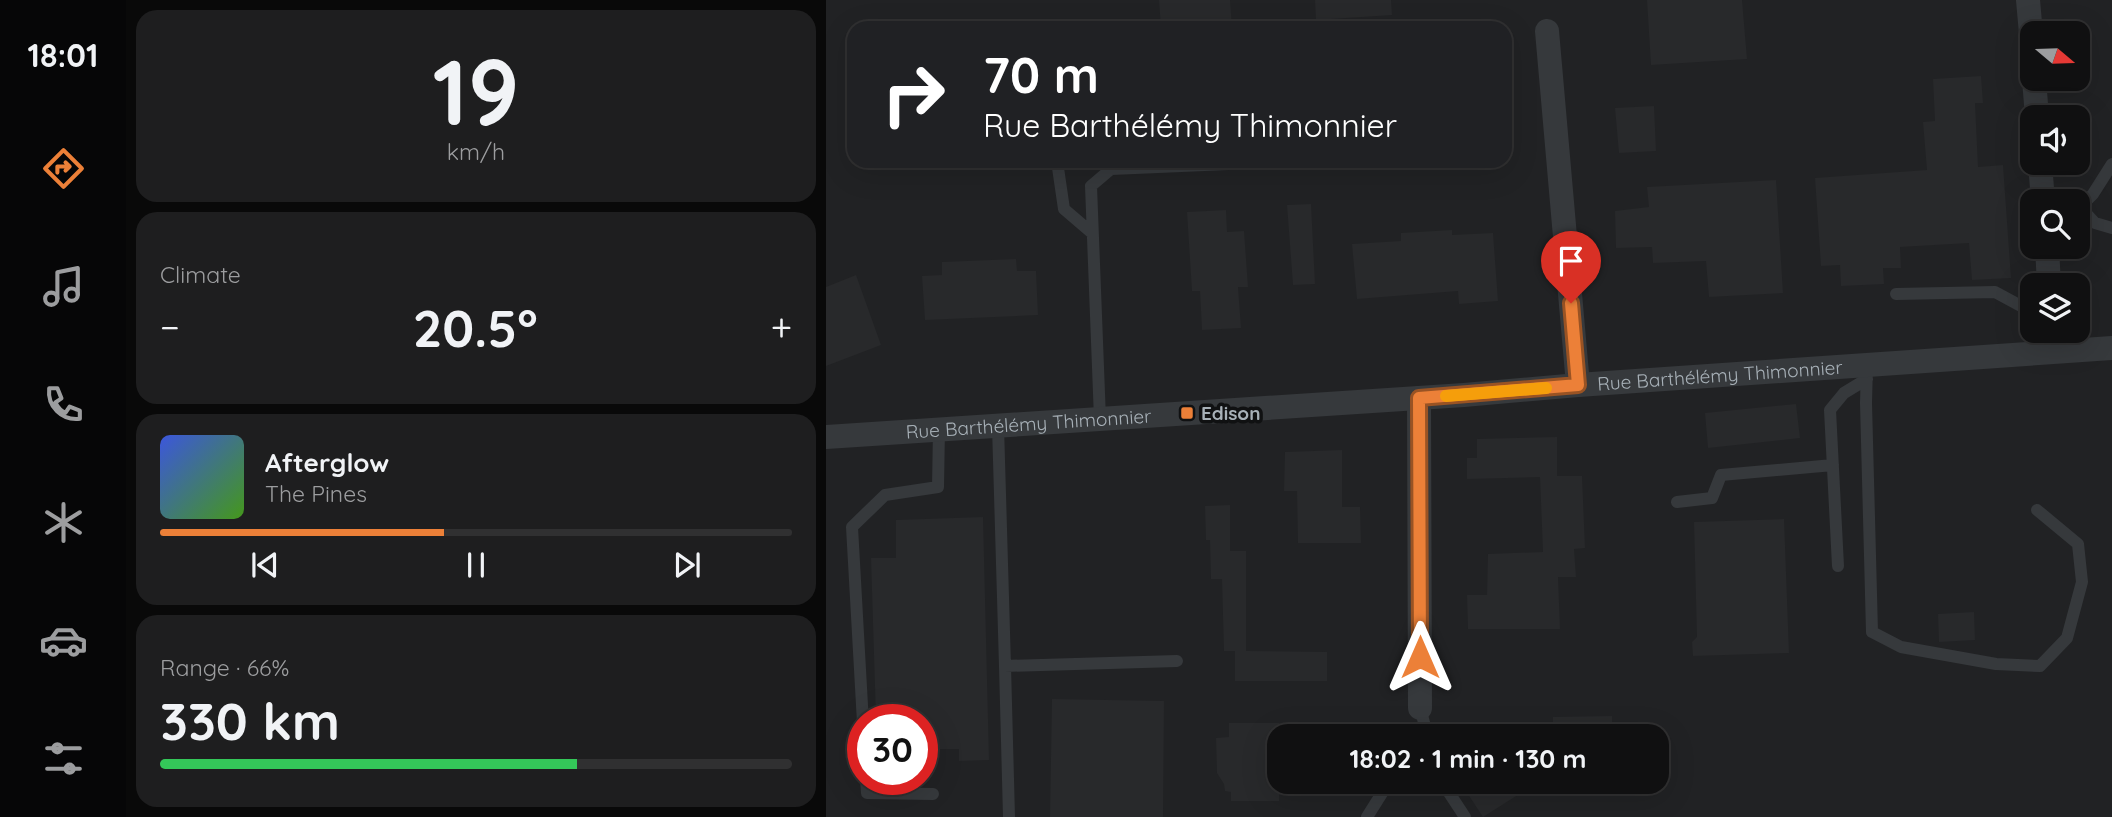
<!DOCTYPE html>
<html lang="en">
<head>
<meta charset="utf-8">
<style>
	:root { --surface:#101011; --page:#1e1e1f; --text:#f1f3f6; --muted:#9c9d9f; --line:#303031; --accent:#ec8038 }
	body { margin:0; font-family:Quicksand,sans-serif; background:var(--page); color:var(--text); height:100vh; display:flex; flex-direction:column; font-size:26px; white-space:nowrap }
	* { box-sizing:border-box; margin:0 }
	p { font-size:23px; color:var(--muted) }
	.icon { flex:none; width:38px; height:38px; fill:none; stroke:currentColor; stroke-width:2; stroke-linecap:round; stroke-linejoin:round }
	.map { position:relative; flex:1; overflow:hidden }
	.drawer { display:flex; flex-direction:column; gap:10px; padding:10px; background:#090909; width:700px }
	.drawer>* { flex:none }
	.hud { position:absolute; left:21px; top:21px; width:665px; height:147px; border-radius:21px; box-shadow:0 7px 28px #0002,0 0 0 2px var(--line); background:#202124; color:#fff; overflow:hidden }
	.needle { width:46px; rotate:109deg }
	.buttons { position:absolute; left:1194px; top:21px; display:grid; gap:14px }
	.buttons a { display:grid; place-items:center; width:70px; height:70px; border-radius:14px; background:var(--surface); box-shadow:0 7px 28px #0002,0 0 0 2px var(--line); font-size:35px }
	.speed { position:absolute; left:21px; top:704px; display:flex; gap:14px; font-size:35px; font-weight:700; text-align:center }
	.speed>* { display:grid; place-content:center; width:91px; height:91px; border-radius:50%; background:var(--surface); box-shadow:0 7px 28px #0002,0 0 0 2px var(--line); line-height:1 }
	.speed .limit { border:10px solid #d22; background:#fff; color:#111 }
	.pin { position:absolute; display:grid; place-items:center; width:60px; height:60px; color:#fff; margin:-72px -30px; border-radius:50% 50% 50% 0; rotate:-45deg; box-shadow:0 0 7px #0007 }
	.pin .icon { rotate:45deg }
	.me { position:absolute; width:77px; margin:-38px; rotate:0deg; stroke-linejoin:round; filter:drop-shadow(0 0 5px #0008) }
	.turn { display:flex; align-items:center; gap:24px; height:147px; padding:0 21px; font-size:32px }
	.turn .icon { width:91px; height:91px; stroke-width:2.5 }
	.turn b { display:block; font-size:49px; line-height:60px }
	.big { font-size:52px; font-weight:700; line-height:1.1 }
	.drawer .widget { flex:1; display:flex; flex-direction:column; justify-content:center; gap:10px; min-width:0; padding:0 24px; border-radius:21px; background:var(--page) }
	.drawer .dial { align-items:center; gap:0 }
	.dial b { font-size:91px; line-height:1 }
	.song { display:flex; align-items:center; gap:21px }
	.cover { width:84px; height:84px; border-radius:10px; background:linear-gradient(135deg,hsl(230 70% 55%),hsl(100 70% 35%)) }
	.played { height:7px; border-radius:4px; background:linear-gradient(90deg,var(--accent) 45%,var(--line) 45%) }
	.keys { display:flex; justify-content:space-around; direction:ltr }
	.heat { display:flex; justify-content:space-between; align-items:center; font-size:38px; direction:ltr }
	.charge { height:10px; border-radius:5px; background:linear-gradient(90deg,#34c759 66%,var(--line) 0) }
	.trip { position:absolute; left:441px; top:724px; width:402px; height:70px; border-radius:21px; background:var(--surface); box-shadow:0 7px 28px #0002,0 0 0 2px var(--line); font-weight:700; line-height:70px; text-align:center }
	main { display:flex; flex:1; min-height:0 }
	.dock { display:flex; flex-direction:column; width:126px; justify-content:space-around; align-items:center; background:#060607; color:var(--muted) }
	.dock .icon { width:49px; height:49px }
	.dock .on { color:var(--accent) }
	.dock b { font-size:32px; color:var(--text) }
	.map>svg:first-child { display:block }
	.built { fill:#212224; fill-rule:evenodd }
	.building { fill:#28292b }
	.lines { fill:none; stroke-linecap:round; stroke-linejoin:round }
	.service { stroke:#36393c; stroke-width:12 }
	.minor { stroke:#36393c; stroke-width:24 }
	.route-casing { stroke:#995324; stroke-width:18 }
	.route { stroke:#ec8038; stroke-width:12 }
	.slow { stroke:#f59e0b; stroke-width:12 }
	.poi-dot { fill:#ec8038; stroke:#101112; stroke-width:2.5 }
	.labels { text-anchor:middle; stroke-width:7; stroke-linejoin:round; paint-order:stroke }
	.street-label { font-size:19px; fill:#a7b0b7; stroke:#101112 }
	.poi-label { font-size:19px; font-weight:bold; fill:#a7b0b7; stroke:#101112; text-anchor:start }
</style>
</head>
<body>
<main>
<nav class="dock">
<b>18:01</b>
<svg class="icon on" aria-label="directions" viewBox="0 0 24 24"><path d="M12 3l9 9-9 9-9-9zM9 14v-3h6M13 9l2 2-2 2"/></svg>
<svg class="icon" aria-label="music" viewBox="0 0 24 24"><path d="M9 18V5l10-2v13"/><circle cx="6" cy="18" r="3"/><circle cx="16" cy="16" r="3"/></svg>
<svg class="icon" aria-label="phone" viewBox="0 0 24 24"><path d="M5 4h4l2 5-3 2q2 4 5 5l2-3 5 2v4C11 20 4 13 5 4z"/></svg>
<svg class="icon" aria-label="climate" viewBox="0 0 24 24"><path d="M12 3v18M4 7l16 10M4 17L20 7"/></svg>
<svg class="icon" aria-label="car" viewBox="0 0 24 24"><path d="M5 17H2v-5l4-1 3-4h7l3 4 3 1v5h-3M9 17h6M6 11h13"/><circle cx="7" cy="17" r="2"/><circle cx="17" cy="17" r="2"/></svg>
<svg class="icon" aria-label="filters" viewBox="0 0 24 24"><path d="M4 7h16M4 17h16"/><circle cx="9" cy="7" r="2"/><circle cx="15" cy="17" r="2"/></svg>
</nav>
<section class="drawer">
<div class="widget dial"><b>19</b><p>km/h</p></div>
<div class="widget"><p>Climate</p>
<div class="heat"><a>−</a><b class="big">20.5°</b><a>+</a></div>
</div>
<div class="widget">
<div class="song"><i class="cover"></i><div><b>Afterglow</b><p>The Pines</p></div></div>
<div class="played"></div>
<div class="keys"><svg class="icon" aria-label="previous" viewBox="0 0 24 24"><path d="M18 5L8 12l10 7zM5 5v14"/></svg><svg class="icon" aria-label="pause" viewBox="0 0 24 24"><path d="M8 5v14M16 5v14"/></svg><svg class="icon" aria-label="next" viewBox="0 0 24 24"><path d="M6 5l10 7-10 7zM19 5v14"/></svg></div>
</div>
<div class="widget"><p>Range · 66%</p><b class="big">330 km</b><div class="charge"></div></div>
</section>
<div class="map">
<svg width="1286" height="817" viewBox="0 0 1286 817">
	<rect width="100%" height="100%" fill="#151617"/>
	<path class="built" d="M0,0H1286V817H0ZM28,28H679V161H28ZM1206,33H1251V79H1206ZM1206,117H1251V163H1206ZM1206,201H1251V247H1206ZM1206,285H1251V331H1206ZM37,719H96V779H37ZM453,737H831V782H453Z"/>
	<path class="building" d="M333,0H404L406,28H335Z
		M489,0H565L566,15L490,20Z
		M821,0H916L921,59L825,65Z
		M1155,76L1157,103H1149L1152,167L1177,165L1185,278L1146,280L1143,243L1074,247L1075,268H1057L1058,284L1015,286L1014,265L995,266L989,178L1101,170L1097,122L1109,121L1107,79Z
		M828,106L830,151L793,153L789,108Z
		M950,180L957,293L883,297L880,261L827,263L826,247L790,248L789,211L823,207L821,187Z
		M485,204L489,284L467,285L461,205Z
		M400,210L401,232L418,231L422,287H412L415,328L376,330L374,291H366L361,212Z
		M626,230V235L667,233L672,301L633,304L632,291L531,299L526,244L575,241V233Z
		M190,259L191,271H210L212,315L99,320L96,276L116,275V262Z
		M30,275L55,345L0,366V287Z
		M970,404L974,438L882,448L879,413Z
		M731,437V476H723H756L759,548L748,549L750,577H732L734,629H642L641,595H661L662,554L717,552L714,477L641,479V458H651V439Z
		M516,450V507H534L535,543H472L471,491H458L459,452Z
		M404,505V551H420V651L501,652V681H409V651H398L396,579H385L384,540H380L379,506Z
		M157,517L163,760L133,761V749H96V719H50L45,558H70V520Z
		M958,519L963,653L867,656L866,642L871,637L868,522Z
		M1148,612L1149,640L1113,642L1112,614Z
		M226,699L338,701L337,817H224Z
		M786,716V737H727V717Z
		M403,723H453V801H405V792L399,791L398,784L391,773L390,738L403,737Z
		M634,782H712L657,817Z"/>
	<g class="lines">
		<path class="service" d="M231,161L238,209L266,233
			M157,163L170,161
			M285,163V169L426,163
			M1251,207H1254L1269,223L1286,228
			M1254,207L1267,194L1286,164
			M1070,294L1169,292L1206,312
			M1041,365L1040,403L1046,632L1075,647L1170,664L1214,666L1241,638L1256,582L1252,544L1211,510
			M274,419L265,186L285,169
			M172,426L179,666L351,661
			M851,502L886,498L895,475L1007,465
			M1012,566L1004,410L1018,393L1041,379
			M179,666L183,817
			M594,708L602,737
			M37,723L26,527L59,495L112,487L113,429
			M40,779L41,793L107,794
			M616,782L639,817
			M541,817L563,782"/>
		<g class="minor">
			<path d="M1202,0L1206,45"/>
			<path d="M721,31L752,385"/>
			<path d="M1208,79L1211,117"/>
			<path d="M1214,163L1217,201"/>
			<path d="M1221,247L1223,285"/>
			<path d="M593,398L594,708"/>
			<path id="s1" d="M0,437L638,395L752,385L1286,348"/>
		</g>
	</g>
	<g class="lines">
		<defs>
			<path id="route" d="M594,657L593,398L752,385L745,303"/>
		</defs>
		<use href="#route" class="route-casing"/>
		<use href="#route" class="route"/>
		<path class="slow" d="M620,396L720,388"/>
	</g>
	<rect class="poi-dot" x="354" y="406" width="14" height="14" rx="3.5"/>
	<g class="labels">
		<g class="street-label">
			<text dy="7" stroke="none"><textPath href="#s1" startOffset="896">Rue Barthélémy Thimonnier</textPath></text>
			<text dy="7" stroke="none"><textPath href="#s1" startOffset="203">Rue Barthélémy Thimonnier</textPath></text>
		</g>
		<g class="poi-label">
			<text x="375" y="420">Edison</text>
		</g>
	</g>
</svg>
<div class="buttons">
<a><svg class="needle" viewBox="-14 -14 28 28"><path d="M0-13l5 13h-10z" fill="#e53935"/><path d="M0 13l5-13h-10z" fill="#9c9d9f"/></svg></a>
<a><svg class="icon" aria-label="sound" viewBox="0 0 24 24"><path d="M4 9h4l5-4v14l-5-4H4zM17 9q2 3 0 6"/></svg></a>
<a><svg class="icon" aria-label="search" viewBox="0 0 24 24"><circle cx="10" cy="10" r="6"/><path d="M15 15l6 6"/></svg></a>
<a><svg class="icon" aria-label="layers" viewBox="0 0 24 24"><path d="M12 4l9 5-9 5-9-5zM3 14l9 5 9-5"/></svg></a>
</div>
<div class="speed"><div class="limit">30</div></div>
<div class="pin" style="left:745px;top:303px;background:#d93025"><svg class="icon" aria-label="arrive" viewBox="0 0 24 24"><path d="M6 21V4h12l-3 4 3 4H6"/></svg></div>
<svg class="me" style="left:594px;top:657px" viewBox="-20 -20 40 40"><path d="M0-17L14 15 0 8-14 15z" fill="#ec8038" stroke="#fff" stroke-width="4"/></svg>
<div class="trip">18:02 · 1 min · 130 m</div>
<div class="hud">
<div class="turn"><svg class="icon" aria-label="right" viewBox="0 0 24 24"><path d="M7 20v-9h11M14 6l5 5-5 5"/></svg><div><b>70 m</b>Rue Barthélémy Thimonnier</div></div>
</div>
</div>
</main>
</body>
</html>
